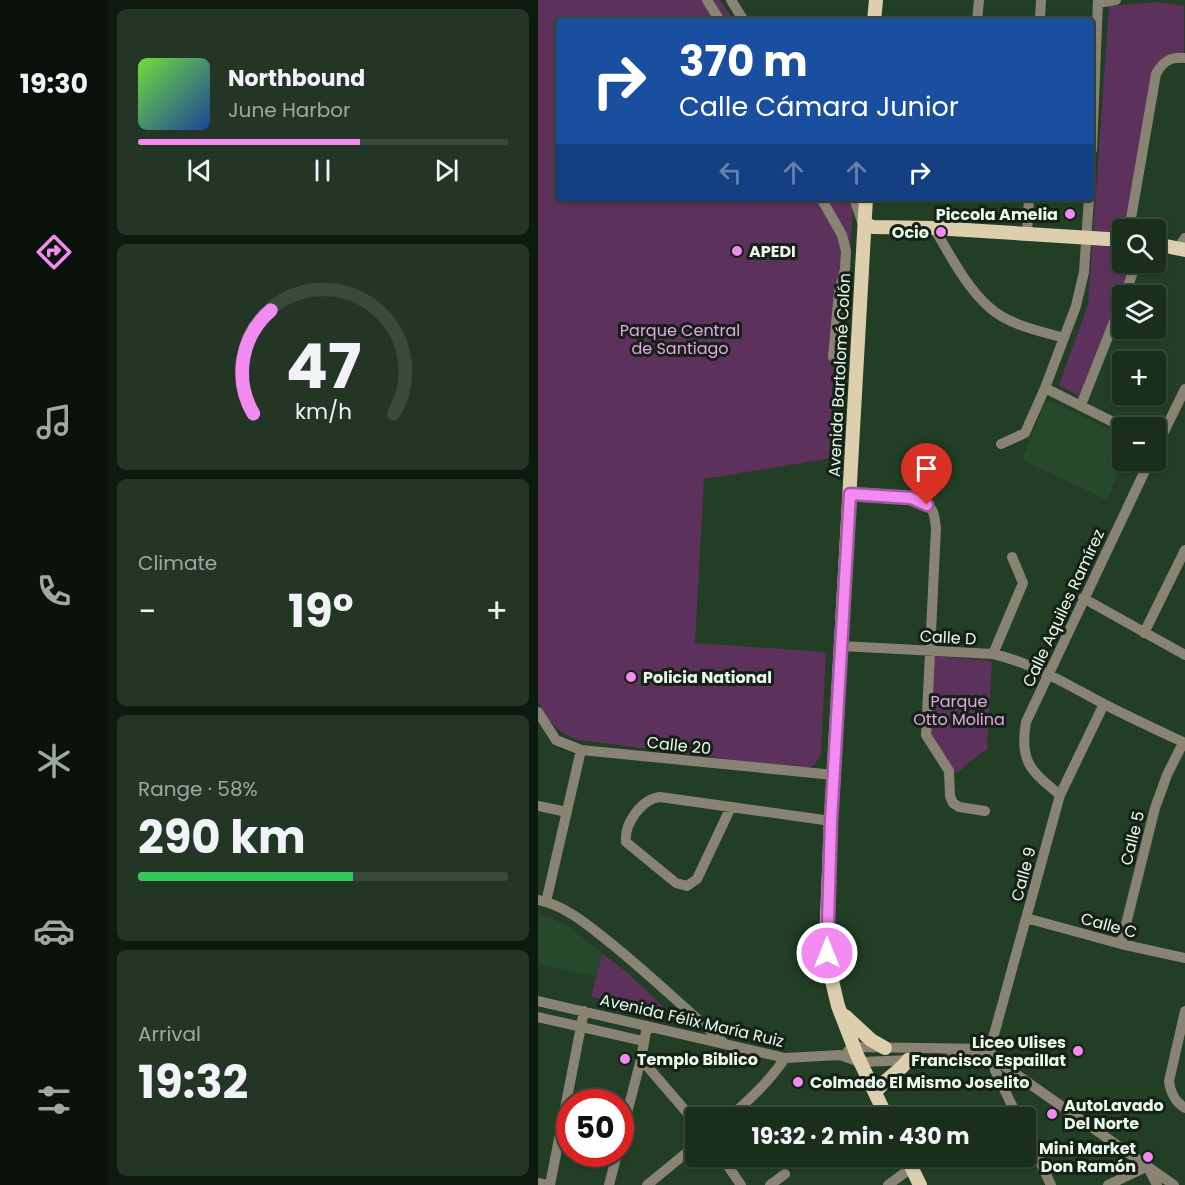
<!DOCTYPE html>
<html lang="en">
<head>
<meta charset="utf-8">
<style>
	:root { --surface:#1a2e1c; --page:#233625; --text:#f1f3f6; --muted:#9fa8a3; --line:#384a3b; --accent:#f28af2 }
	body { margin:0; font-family:Poppins,sans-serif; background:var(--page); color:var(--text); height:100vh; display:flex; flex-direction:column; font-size:22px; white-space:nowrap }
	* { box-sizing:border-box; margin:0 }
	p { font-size:20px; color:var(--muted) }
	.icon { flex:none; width:33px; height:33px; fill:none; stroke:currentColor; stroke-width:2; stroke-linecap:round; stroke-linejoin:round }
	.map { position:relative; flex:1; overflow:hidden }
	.side { display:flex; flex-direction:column; gap:9px; padding:9px; background:#0e190f; width:430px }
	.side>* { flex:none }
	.hud { position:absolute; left:18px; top:18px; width:538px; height:183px; border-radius:6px; box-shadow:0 2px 4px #0004,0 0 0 2px var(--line); background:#1a4fa0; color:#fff; overflow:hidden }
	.controls { position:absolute; left:574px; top:219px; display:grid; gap:12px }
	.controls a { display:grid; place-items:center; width:54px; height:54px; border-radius:6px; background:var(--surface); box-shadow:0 2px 4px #0004,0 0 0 2px var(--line); font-size:30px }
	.speed { position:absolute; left:18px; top:1089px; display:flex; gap:12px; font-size:30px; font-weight:700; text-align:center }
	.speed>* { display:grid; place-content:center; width:78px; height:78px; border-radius:50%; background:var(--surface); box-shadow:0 2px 4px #0004,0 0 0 2px var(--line); line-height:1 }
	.speed .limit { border:9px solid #d22; background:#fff; color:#111 }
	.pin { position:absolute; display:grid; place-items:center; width:51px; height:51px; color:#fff; margin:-62px -26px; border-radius:50% 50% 50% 0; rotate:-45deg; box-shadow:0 0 6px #0007 }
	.pin .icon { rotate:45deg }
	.me { position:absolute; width:66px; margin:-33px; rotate:0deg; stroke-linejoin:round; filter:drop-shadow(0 0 4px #0008) }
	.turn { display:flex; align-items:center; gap:21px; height:126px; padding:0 24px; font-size:27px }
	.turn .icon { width:78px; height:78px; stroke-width:2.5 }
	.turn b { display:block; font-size:42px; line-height:51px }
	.lanes { display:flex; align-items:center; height:57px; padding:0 24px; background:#0003; justify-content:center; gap:30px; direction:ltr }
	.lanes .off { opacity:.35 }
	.big { font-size:45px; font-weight:700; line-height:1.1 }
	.side .widget { flex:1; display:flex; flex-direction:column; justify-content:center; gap:9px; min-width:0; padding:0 21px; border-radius:9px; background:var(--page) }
	.side .dial { align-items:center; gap:0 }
	.dial svg { height:156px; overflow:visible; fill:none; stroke:var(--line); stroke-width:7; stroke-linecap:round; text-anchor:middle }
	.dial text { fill:var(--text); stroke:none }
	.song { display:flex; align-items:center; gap:18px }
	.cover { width:72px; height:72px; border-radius:9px; background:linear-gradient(135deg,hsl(100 70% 55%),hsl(220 70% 35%)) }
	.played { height:6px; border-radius:3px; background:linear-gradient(90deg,var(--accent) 60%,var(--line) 60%) }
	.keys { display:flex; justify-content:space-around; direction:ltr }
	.heat { display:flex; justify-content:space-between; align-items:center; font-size:33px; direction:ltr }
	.charge { height:9px; border-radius:4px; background:linear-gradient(90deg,#34c759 58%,var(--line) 0) }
	.trip { position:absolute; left:147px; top:1107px; width:351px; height:60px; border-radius:6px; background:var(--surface); box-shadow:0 2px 4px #0004,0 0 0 2px var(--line); font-weight:700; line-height:60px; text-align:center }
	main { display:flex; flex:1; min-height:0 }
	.tabs { display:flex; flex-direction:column; width:108px; justify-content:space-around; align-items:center; background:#0a120b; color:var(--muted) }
	.tabs .icon { width:42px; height:42px }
	.tabs .active { color:var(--accent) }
	.tabs b { font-size:27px; color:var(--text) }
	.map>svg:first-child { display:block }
	.built { fill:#26482b }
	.green { fill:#5c315c }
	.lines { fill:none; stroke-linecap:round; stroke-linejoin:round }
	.minor { stroke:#898373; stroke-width:10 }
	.major { stroke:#ddceae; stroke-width:14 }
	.route-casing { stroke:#9d5a9d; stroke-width:15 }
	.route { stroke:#f28af2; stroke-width:10 }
	.poi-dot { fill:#f28af2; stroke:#152116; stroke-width:2 }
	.labels { text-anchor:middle; stroke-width:6; stroke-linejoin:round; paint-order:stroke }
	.poi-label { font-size:16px; font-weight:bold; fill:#e9f9ea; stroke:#152116; text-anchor:start }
	.park-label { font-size:16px; fill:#eaa3e9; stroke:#152116 }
	.street-label { font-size:16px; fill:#e9f9ea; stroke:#152116 }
</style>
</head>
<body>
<main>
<nav class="tabs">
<b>19:30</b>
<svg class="icon active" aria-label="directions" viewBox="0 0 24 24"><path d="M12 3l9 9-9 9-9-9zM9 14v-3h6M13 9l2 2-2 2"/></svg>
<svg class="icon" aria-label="music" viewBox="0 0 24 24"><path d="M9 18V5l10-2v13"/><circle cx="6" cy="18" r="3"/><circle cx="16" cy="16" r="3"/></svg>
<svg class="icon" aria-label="phone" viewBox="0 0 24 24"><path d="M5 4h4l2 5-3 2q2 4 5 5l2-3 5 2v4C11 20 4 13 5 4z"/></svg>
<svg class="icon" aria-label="climate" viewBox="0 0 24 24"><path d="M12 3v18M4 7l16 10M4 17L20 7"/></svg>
<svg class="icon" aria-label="car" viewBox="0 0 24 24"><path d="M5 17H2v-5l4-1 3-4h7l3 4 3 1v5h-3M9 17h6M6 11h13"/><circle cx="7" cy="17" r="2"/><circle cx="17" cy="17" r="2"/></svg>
<svg class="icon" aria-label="filters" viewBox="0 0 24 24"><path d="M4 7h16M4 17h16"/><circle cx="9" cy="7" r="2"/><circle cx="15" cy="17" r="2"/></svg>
</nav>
<section class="side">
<div class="widget">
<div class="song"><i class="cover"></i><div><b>Northbound</b><p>June Harbor</p></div></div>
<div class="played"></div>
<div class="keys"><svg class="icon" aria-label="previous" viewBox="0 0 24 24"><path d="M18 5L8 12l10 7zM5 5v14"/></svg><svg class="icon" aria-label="pause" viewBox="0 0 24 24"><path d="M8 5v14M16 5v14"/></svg><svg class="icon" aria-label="next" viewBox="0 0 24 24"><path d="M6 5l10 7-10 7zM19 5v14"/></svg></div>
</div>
<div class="widget dial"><svg viewBox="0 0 100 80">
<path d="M14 69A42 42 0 1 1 86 69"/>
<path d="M14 69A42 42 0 0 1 23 16" stroke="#f28af2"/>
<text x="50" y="56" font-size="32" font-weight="700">47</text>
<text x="50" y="72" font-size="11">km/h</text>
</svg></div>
<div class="widget"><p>Climate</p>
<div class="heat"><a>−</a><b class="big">19°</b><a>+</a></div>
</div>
<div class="widget"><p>Range · 58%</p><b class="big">290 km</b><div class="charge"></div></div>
<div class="widget"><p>Arrival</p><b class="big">19:32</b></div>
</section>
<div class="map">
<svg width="647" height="1185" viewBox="0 0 647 1185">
	<rect width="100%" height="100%" fill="#223e25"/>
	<path class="built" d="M512,401L584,435L571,459L583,467L569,500L484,460L507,402Z
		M0,914L16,919L31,927L64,953L58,977L0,964Z"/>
	<path class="green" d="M2,0H182L196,21H21V198H310L315,205L300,457L166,479L157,643L288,652L283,755L277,764L267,769L41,740C18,732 11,722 0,701V1Z
		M619,2L646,6V58L635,57L615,76L595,229L585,230V262L591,263L590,271L549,401L521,385L550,304L571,6Z
		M394,656L454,661L449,751H445L418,774L391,735Z
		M64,953L90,973L135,1016L53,997Z"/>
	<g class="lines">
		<path class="minor" d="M169,0L182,21
			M193,0L206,21
			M560,3L578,0
			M439,21L441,0
			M502,21L503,0
			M554,150L560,0
			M283,198L304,235L308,251L307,269L301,292L295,357
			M316,198L324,222
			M396,228C412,255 428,287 452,308C471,325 502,331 526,338
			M591,230L618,74C625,61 632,57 647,58
			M489,234L491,198
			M641,247L647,238
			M587,296L598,262
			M507,388L587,428
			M543,405L585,299
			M463,444L487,433L507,388L538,306L546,272L551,198
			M618,448L647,389
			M312,494C331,495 382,492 394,510C397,515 397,522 398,528L388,735L411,771L412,796L415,803L421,807L447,811
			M545,598L647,655
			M606,633L647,550
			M303,646L455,654C495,663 528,684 564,703C591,717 619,730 647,743
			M455,654L485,583L474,557
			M0,712L18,740L43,750L296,775
			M522,795C493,771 481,762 488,722L612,460
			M0,806L29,812
			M193,807L159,879L149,886L138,883L88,842C86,823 104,799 122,797L293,821
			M0,900C29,906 52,927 75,945C113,976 149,1010 186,1043
			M8,902L43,750
			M488,918L583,944L647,958
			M583,944L617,808L629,775L645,743
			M0,1001L247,1058L302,1055L322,1062L454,1057
			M647,1011L631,1081C632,1091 637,1102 647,1108
			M0,1017L105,1041
			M310,1051L316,1047L452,1049
			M455,1058L636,1185
			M103,1059L158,1123
			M191,1118C212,1099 231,1082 247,1058
			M480,1118L457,1070L452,1049L522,795L566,704
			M488,1133L513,1185
			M82,1140L103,1059L109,1026
			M183,1156L203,1185
			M611,1169L619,1185
			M0,1183L9,1185
			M12,1185L46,1011
			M71,1185L79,1154
			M109,1185L158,1145
			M232,1185L247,1174
			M350,1185L373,1168
			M570,1185L610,1166"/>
		<path class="major" d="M336,21L338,0
			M328,198L293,821L288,942L290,964L300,1006L319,1055L349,1118
			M327,224L335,227L396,228L585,240
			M618,244L647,250
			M307,1016L333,1040L347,1048
			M337,1093C346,1079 361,1073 370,1060
			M368,1156L382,1185"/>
	</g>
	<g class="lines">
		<defs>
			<path id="route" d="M289,953L293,821L312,494L373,498L389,505"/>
		</defs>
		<use href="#route" class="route-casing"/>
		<use href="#route" class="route"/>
	</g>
	<g class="poi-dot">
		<circle cx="532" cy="214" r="6"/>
		<circle cx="403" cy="232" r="6"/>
		<circle cx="199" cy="251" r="6"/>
		<circle cx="93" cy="677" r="6"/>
		<circle cx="540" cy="1051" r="6"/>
		<circle cx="87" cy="1059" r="6"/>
		<circle cx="260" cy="1082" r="6"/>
		<circle cx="514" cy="1114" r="6"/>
		<circle cx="610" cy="1157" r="6"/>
	</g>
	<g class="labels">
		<g class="poi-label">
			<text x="520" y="220" text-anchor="end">Piccola Amelia</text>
			<text x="391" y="238" text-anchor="end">Ocio</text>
			<text x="211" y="257">APEDI</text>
			<text x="105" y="683">Policia National</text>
			<text x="528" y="1048" text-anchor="end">Liceo Ulises<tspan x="528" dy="18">Francisco Espaillat</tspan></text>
			<text x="99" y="1065">Templo Biblico</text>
			<text x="272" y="1088">Colmado El Mismo Joselito</text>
			<text x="526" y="1111">AutoLavado<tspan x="526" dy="18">Del Norte</tspan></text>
			<text x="598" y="1154" text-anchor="end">Mini Market<tspan x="598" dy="18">Don Ramón</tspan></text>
		</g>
		<g class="park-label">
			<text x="142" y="336">Parque Central<tspan x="142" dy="18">de Santiago</tspan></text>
			<text x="421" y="707">Parque<tspan x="421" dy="18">Otto Molina</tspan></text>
		</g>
		<g class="street-label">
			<text transform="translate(301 375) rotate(-87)" y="6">Avenida Bartolomé Colón</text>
			<text transform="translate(525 608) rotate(-65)" y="6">Calle Aquiles Ramírez</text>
			<text transform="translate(410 637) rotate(3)" y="6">Calle D</text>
			<text transform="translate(141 745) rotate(6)" y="6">Calle 20</text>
			<text transform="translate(594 838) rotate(-76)" y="6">Calle 5</text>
			<text transform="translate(485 874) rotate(-75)" y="6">Calle 9</text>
			<text transform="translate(571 925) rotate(15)" y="6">Calle C</text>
			<text transform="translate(154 1020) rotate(13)" y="6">Avenida Félix María Ruiz</text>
		</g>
	</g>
</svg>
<div class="controls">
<a><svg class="icon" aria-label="search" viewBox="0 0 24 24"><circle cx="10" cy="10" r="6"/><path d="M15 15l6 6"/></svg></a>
<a><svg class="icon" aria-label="layers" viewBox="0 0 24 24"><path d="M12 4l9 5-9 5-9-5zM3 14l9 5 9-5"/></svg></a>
<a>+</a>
<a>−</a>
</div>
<div class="speed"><div class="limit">50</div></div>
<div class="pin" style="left:389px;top:505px;background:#d93025"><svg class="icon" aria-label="arrive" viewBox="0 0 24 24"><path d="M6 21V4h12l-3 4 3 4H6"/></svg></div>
<svg class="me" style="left:289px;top:953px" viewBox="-20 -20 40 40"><circle r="17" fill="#f28af2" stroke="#fff" stroke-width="3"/><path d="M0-11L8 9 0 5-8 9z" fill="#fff"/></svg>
<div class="trip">19:32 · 2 min · 430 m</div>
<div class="hud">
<div class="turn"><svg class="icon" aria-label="right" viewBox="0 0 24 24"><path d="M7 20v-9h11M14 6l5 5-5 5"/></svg><div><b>370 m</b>Calle Cámara Junior</div></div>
<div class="lanes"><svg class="icon off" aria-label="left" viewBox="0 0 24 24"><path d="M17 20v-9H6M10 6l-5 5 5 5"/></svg><svg class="icon off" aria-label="ahead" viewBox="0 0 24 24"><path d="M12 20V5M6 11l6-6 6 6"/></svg><svg class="icon off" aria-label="ahead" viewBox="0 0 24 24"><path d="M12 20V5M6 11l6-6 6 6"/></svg><svg class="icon" aria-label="right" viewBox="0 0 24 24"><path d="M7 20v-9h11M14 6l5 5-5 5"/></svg></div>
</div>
</div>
</main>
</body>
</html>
